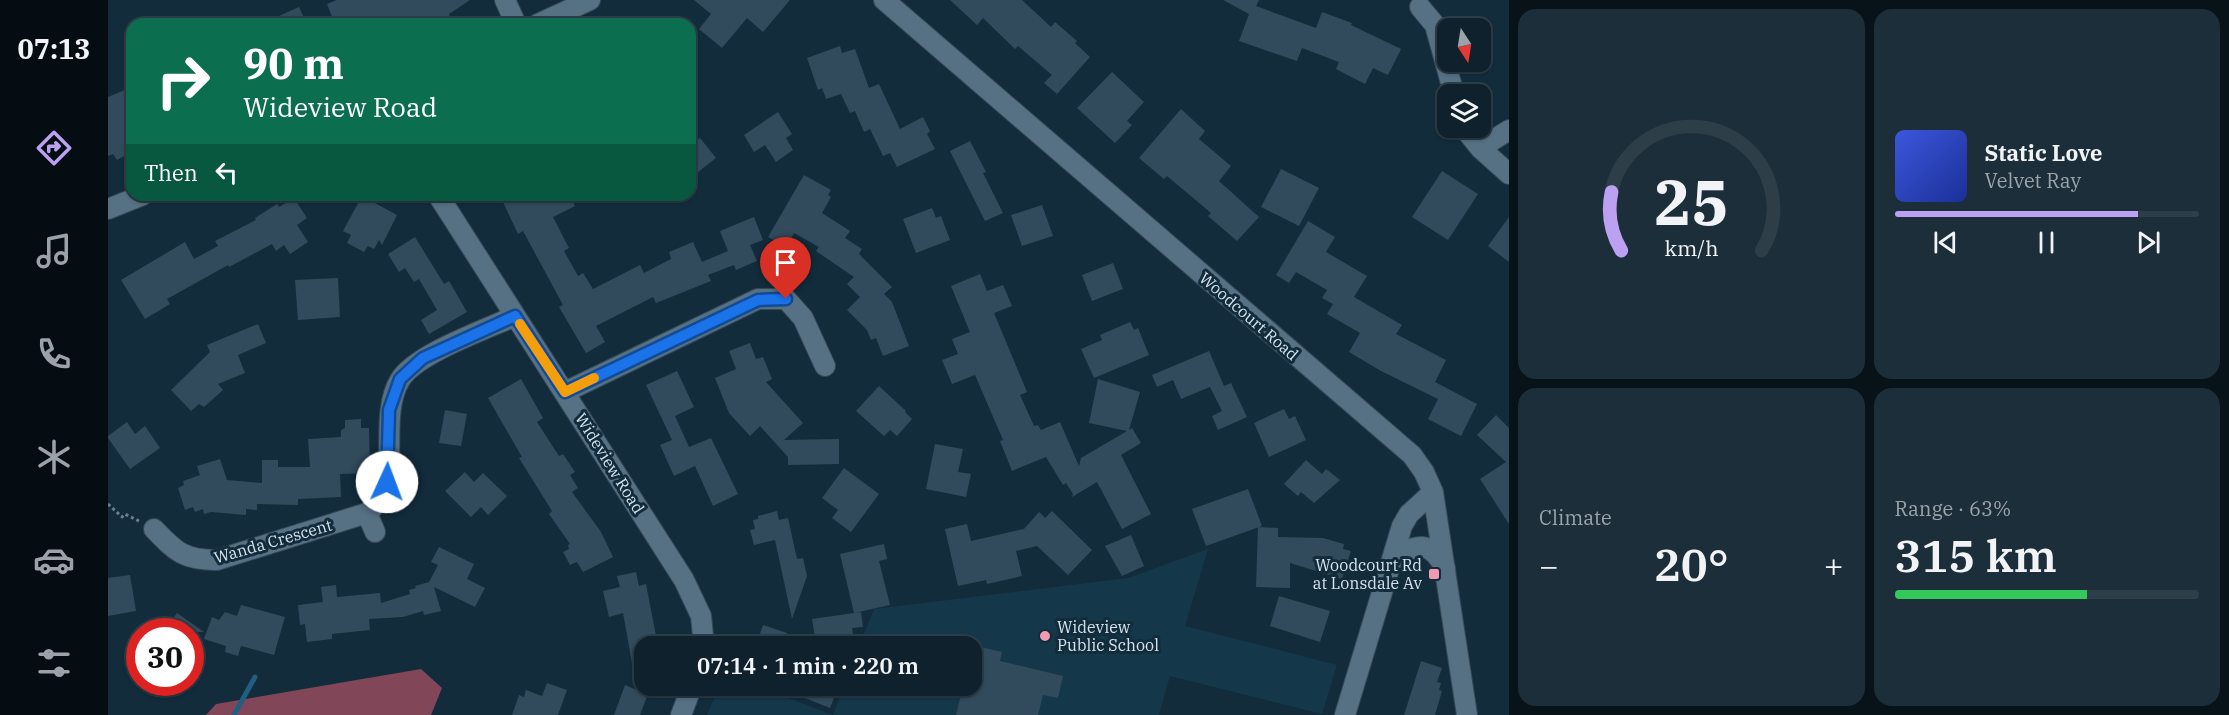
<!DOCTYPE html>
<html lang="en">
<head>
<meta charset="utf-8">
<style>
	:root { --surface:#0e212d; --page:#1c2e39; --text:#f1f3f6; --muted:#9ba3aa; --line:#2e3e49; --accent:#bca0f2 }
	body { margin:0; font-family:"IBM Plex Serif",serif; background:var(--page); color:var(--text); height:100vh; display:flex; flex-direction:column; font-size:22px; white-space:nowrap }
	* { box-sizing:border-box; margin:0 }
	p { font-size:20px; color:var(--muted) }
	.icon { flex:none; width:33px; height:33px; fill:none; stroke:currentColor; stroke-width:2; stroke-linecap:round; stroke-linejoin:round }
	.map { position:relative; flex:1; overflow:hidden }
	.side { display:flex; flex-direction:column; gap:9px; padding:9px; background:#081219; width:720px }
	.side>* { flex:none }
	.guide { position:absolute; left:18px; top:18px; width:570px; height:183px; border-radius:18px; box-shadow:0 2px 4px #0004,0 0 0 2px var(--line); background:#0b6e4f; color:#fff; overflow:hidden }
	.needle { width:39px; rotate:168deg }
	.tools { position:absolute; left:1329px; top:18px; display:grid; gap:12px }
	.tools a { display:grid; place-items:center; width:54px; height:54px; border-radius:12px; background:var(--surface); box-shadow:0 2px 4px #0004,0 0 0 2px var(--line); font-size:30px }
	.speed { position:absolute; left:18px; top:618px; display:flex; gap:12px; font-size:30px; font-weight:700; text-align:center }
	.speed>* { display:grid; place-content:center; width:78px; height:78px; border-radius:50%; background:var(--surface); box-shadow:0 2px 4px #0004,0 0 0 2px var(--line); line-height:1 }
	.speed .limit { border:9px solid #d22; background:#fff; color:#111 }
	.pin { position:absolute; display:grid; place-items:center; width:51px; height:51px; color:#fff; margin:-62px -26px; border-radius:50% 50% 50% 0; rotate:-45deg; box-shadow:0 0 6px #0007 }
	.pin .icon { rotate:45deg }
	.me { position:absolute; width:66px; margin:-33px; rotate:2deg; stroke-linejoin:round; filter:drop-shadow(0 0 4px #0008) }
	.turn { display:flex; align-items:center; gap:21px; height:126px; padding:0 18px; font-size:27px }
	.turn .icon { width:78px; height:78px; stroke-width:2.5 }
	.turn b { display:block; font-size:42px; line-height:51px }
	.then { display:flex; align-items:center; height:57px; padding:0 18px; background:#0003; gap:12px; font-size:22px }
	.big { font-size:45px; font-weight:600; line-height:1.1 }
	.side .card { flex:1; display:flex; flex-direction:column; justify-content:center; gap:9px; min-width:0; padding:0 21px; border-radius:18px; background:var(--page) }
	.side .dial { align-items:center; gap:0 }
	.dial svg { height:156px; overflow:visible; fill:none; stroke:var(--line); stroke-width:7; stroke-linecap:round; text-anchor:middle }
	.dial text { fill:var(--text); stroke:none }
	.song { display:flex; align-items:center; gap:18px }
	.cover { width:72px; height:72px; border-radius:9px; background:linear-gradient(135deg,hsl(230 70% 55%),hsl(230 70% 35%)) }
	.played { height:6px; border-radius:3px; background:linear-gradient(90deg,var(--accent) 80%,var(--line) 80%) }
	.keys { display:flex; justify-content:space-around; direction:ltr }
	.heat { display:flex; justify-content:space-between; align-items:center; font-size:33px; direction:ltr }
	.charge { height:9px; border-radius:4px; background:linear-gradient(90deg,#34c759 63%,var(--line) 0) }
	.side .tiles { flex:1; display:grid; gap:9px; grid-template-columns:repeat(2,1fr) }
	.trip { position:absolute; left:526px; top:636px; width:348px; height:60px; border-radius:18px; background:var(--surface); box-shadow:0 2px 4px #0004,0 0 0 2px var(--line); font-weight:600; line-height:60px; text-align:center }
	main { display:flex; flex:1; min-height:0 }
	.menu { display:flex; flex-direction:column; width:108px; justify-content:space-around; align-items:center; background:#060d12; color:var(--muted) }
	.menu .icon { width:42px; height:42px }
	.menu .on { color:var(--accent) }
	.menu b { font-size:27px; color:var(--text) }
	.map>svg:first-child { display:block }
	.built { fill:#15374a }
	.forest { fill:#824659 }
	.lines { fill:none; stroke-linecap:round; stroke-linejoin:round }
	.stream { stroke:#225e82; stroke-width:5 }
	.building { fill:#314b5c }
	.minor-casing { stroke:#374958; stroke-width:22 }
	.path { stroke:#6a7f8d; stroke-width:3; stroke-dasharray:3 3; stroke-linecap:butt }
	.minor { stroke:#567184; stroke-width:20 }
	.route-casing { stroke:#114b97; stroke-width:15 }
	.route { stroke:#1a73e8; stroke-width:10 }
	.slow { stroke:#f59e0b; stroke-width:10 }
	.poi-dot { fill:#f19ab4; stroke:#122c3c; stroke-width:2 }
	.labels { text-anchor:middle; stroke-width:6; stroke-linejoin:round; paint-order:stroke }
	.street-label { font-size:16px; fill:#d4e3ee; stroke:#122c3c }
	.poi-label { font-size:16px; fill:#d4e3ee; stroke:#122c3c; text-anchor:end }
</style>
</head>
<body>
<main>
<nav class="menu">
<b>07:13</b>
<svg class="icon on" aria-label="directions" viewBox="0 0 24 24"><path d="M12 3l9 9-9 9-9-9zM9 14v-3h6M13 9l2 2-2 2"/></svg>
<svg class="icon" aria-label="music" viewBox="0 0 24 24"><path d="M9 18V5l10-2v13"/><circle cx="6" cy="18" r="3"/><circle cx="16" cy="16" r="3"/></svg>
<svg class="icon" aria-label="phone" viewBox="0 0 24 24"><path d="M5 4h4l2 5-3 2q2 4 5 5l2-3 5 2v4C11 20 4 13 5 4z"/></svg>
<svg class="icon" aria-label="climate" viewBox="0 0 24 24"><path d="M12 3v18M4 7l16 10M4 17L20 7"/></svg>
<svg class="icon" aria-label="car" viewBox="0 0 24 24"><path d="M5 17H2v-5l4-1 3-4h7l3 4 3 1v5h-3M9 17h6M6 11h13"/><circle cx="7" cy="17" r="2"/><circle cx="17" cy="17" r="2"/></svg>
<svg class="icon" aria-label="filters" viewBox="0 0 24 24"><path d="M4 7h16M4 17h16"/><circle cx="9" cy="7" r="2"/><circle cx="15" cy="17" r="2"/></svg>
</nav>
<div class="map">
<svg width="1401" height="715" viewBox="0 0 1401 715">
	<rect width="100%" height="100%" fill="#122c3c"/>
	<path class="built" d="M1100,549L1077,626L1229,665L1214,714L1062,676L1051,715H599L611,686H649L725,715L736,686H864V646H751L766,609L1020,578Z"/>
	<path class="forest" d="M313,669L334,688L323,715H98L108,704Z"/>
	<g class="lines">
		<path class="stream" d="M126,715L147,677"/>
	</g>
	<path class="building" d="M229,0H362L341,14L342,18L326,24H227L219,4Z
		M586,0H682L655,32L639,18L614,48L591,29L603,14Z
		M842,0H914L943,27L947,22L969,41L967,43L982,57L949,94L936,83L944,75L910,46L907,49L875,18L869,25Z
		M1115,0H1151L1148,6L1208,28L1214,12L1244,23L1243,25L1293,49L1280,75L1265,68L1257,84L1228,69L1231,62L1194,48L1189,61L1131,41L1141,14Z
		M191,7L199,24H153Z
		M732,46L734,53L747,49L761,88L771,84L792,129L815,117L822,131L819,134L827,149L789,167L782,153L775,156L762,129L756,132L747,111L742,113L733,94L718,99L714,88L710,90L699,58Z
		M1004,72L1036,102L1019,121L1024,125L1007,143L969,108Z
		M24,87V152L9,160L5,154L0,156V97Z
		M1073,109L1097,131L1091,139L1123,166L1111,181L1151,217L1129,241L1100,216L1103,213L1059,176L1056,179L1031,158Z
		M670,112L684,134L678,138L685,150L668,162L657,145L646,152L636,135Z
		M592,138L608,158L590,172L588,169L582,174V145Z
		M862,141L878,172L875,173L895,213L877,221L842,151Z
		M1173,169L1211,188L1191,226L1153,207Z
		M1334,171L1370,194L1340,240L1304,217Z
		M696,175L723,190L720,195L723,197L714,213L742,231L737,238L754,249L751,254L784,287L776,294L784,302L801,346L775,356L768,338L763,340L759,330L739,310L752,297L739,284L746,277L708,251L711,247L686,233L678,247L660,237Z
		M408,195H462L467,206L445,217L461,248L456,251L470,276L475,273L485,289L532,265L536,273L563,259L561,252L585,242L594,262L620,251L612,231L646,217L655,240L642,245L649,261L628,270L626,265L600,275L603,281L548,303L545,297L488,326L497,342L478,353L451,307L455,305L415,231L410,234L395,202Z
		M254,196L289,215L274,245L271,240L266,249L260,246L256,252L239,243L243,235L235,231Z
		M186,198L199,218L189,225L200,242L182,254L176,245L168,251L164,244L121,267L120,265L59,299L62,304L37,319L13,280L77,242L86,259L110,246L107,241L148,220L147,218L169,204L171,207Z
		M934,205L945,236L914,246L903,215Z
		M824,208L828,218L833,216L842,240L808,253L795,219Z
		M1401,217V262L1380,246Z
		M1200,221L1227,237L1218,252L1259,276L1246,297L1294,325L1288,334L1338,360L1327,382L1369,404L1353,436L1320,419L1330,399L1273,371L1241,352L1252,333L1219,314L1225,304L1214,298L1219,290L1188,272L1181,283L1168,275Z
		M307,237L336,284L341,281L359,312L321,334L313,320L329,310L311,279L306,282L297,268L291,272L280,254Z
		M1005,263L1015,289L984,301L974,275Z
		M872,274L879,291L895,285L904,306L886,313L919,392L912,395L926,426L930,425L933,430L952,422L971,466L973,458L1019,431L981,423L990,379L1032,392L1021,430L1024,428L1033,443L1013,455L1043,514L1014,529L989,482L964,497L965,494L958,483L955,485L938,457L904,471L892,441L895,440L867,375L844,384L834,360L850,354L844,339L862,332L843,286Z
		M230,278L232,317L190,320L187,280Z
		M1022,322L1026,330L1030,328L1041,355L986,378L973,349L994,340L992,335Z
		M150,324L158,343L130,355L137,373L110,384L115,390L96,407L91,404L83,411L63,390L102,352L99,345Z
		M642,343L648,359L655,357L664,379L658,382L695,423L676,440L731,439V464L680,465V457L652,426L642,436L621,413L607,378L628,369L621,351Z
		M1101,351L1116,386L1123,383L1139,417L1110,430L1104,416L1114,411L1102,387L1073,399L1065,380L1049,387L1044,375Z
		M569,371L586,407L567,416L581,447L603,438L630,494L605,506L587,466L566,476L552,445L564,440L538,385Z
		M413,379L435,418L429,422L451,456L455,454L467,472L462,475L470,488L464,492L493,532L505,557L475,572L469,562L462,565L455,552L461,549L460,545L462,544L441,514L444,511L411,458L414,457L380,398Z
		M771,386L798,411L797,412L804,419L789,436L782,430L776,436L748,411Z
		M1176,409L1181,419L1187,416L1198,440L1161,457L1146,423Z
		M337,410L359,414L353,446L331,443Z
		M1388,415L1401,428V524L1372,479L1398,462L1369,435Z
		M253,419V428H261L262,473L232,474L233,497L190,499V505L149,504V510L138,509V515L103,512L96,514L95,509L87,512L85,507L77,510L70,488L76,485L75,481L92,475L89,466L112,459L119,480L154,483V460H170V467H202L200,439L233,437V430L237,428V420Z
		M19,422L27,434L37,426L52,448L22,469L0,438V436Z
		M827,444L855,449L850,472L863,474L858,497L818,489Z
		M1198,460L1214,474L1218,469L1232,480L1206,503L1193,492L1190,496L1176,484Z
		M736,468L771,494L743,532L724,518L730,510L714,498Z
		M357,472L366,482L375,473L399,496L380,515L373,507L363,517L337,491Z
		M1140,489L1154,526L1098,546L1084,509Z
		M669,511L671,520L680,518L689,559L695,558L699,576L684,619L667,540L646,545L642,530L647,529L645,520L650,519V516Z
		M944,511L984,550L960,575L929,546L908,551L914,576L879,584L878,580L850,586L837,529L859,524L863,541L916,529L931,512L937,518Z
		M1150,527L1170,528V537L1215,538L1236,544L1235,549L1243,551L1234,579L1182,563V588L1148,587Z
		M1023,535L1036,566L1014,576L997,546Z
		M776,544L779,559L771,561L782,605L746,613L732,554Z
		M331,547L366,564L359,579L377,588L367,607L326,587L333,611L316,615L315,611L295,617L261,619L262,630L224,634V639L199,642L197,624L192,625L190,605L215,602L213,587L228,585L229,597L272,593L273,603L302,594L301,590L308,588L307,586L321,582L330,565L323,562Z
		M528,572L531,586L538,584L550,646H537V693L540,694L532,715H506L517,685L529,690L515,613L501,617L495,591L512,587L509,576Z
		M22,575L28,611L0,616V578Z
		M1171,596L1222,611L1212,642L1162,626Z
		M133,605L177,617L166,655L133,646L130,656L117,652L118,646L96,639L104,617L111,620L117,612L129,616Z
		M753,612L755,627L744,628L745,634L741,635L742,646H713L712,638H707L704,619Z
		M69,613L96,632H56Z
		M655,625L679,633L674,646H648Z
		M864,645L894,652L892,661L955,676L950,698L935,695L930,715H848L855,686H864Z
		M1313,661L1334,668L1329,682L1333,683L1331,690L1334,691L1327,715H1296Z
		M439,683L459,690L450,715H404L411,695L416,697L418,690L434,696Z
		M667,686H717L729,690L722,708Z"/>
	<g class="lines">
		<defs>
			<path id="minor" d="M397,0L408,24
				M776,0L1304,455L1316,472L1325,492L1359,715
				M1312,7L1327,25L1346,94
				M430,24L482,0
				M1356,128L1372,148L1401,174
				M1372,148L1401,130
				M330,195L576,580L593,616L596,646
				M0,209L35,195
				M457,392L650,299H678L695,318L717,366
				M259,513L267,532
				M46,529C68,552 76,560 109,560L259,513C263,509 268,505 272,500C291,474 271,414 292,380C307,354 379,329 407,316
				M1285,559C1309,543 1322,540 1337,568
				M573,715L584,686
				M1237,715L1294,526L1301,514L1325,492"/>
		</defs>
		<use href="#minor" class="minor-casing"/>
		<path class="path" d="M0,504L14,517L17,514L31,521"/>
		<use href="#minor" class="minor"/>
	</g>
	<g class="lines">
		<defs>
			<path id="route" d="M279,482L281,410L292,379L315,358L407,316L457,392L650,300L678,299"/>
		</defs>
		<use href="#route" class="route-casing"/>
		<use href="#route" class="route"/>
		<path class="slow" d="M412,324L457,392L486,378"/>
	</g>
	<g class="poi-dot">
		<rect x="1320" y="568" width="12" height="12" rx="3"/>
		<circle cx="937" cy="636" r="6"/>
	</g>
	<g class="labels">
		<g class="street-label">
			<text transform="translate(1141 316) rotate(41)" y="6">Woodcourt Road</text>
			<text transform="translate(502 463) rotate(58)" y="6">Wideview Road</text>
			<text transform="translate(165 541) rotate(-16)" y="6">Wanda Crescent</text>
		</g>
		<g class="poi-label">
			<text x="1314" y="571">Woodcourt Rd<tspan x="1314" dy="18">at Lonsdale Av</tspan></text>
			<text x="949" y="633" text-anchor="start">Wideview<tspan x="949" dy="18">Public School</tspan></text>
		</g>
	</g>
</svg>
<div class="tools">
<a><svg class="needle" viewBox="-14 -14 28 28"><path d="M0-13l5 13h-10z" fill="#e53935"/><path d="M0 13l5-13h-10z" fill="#9ba3aa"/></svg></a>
<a><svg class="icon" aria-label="layers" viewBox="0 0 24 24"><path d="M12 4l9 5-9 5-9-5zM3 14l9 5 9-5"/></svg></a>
</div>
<div class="speed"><div class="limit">30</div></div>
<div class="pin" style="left:678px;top:299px;background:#d93025"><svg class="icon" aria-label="arrive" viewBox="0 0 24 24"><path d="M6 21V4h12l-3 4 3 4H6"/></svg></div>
<svg class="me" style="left:279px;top:482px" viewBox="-20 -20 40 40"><circle r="19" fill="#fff"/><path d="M0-13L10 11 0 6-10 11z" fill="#1a73e8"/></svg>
<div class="trip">07:14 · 1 min · 220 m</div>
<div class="guide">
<div class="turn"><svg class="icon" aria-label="right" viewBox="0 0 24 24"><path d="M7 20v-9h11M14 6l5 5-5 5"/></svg><div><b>90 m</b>Wideview Road</div></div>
<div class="then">Then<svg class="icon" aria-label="left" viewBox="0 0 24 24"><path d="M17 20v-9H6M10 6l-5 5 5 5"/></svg></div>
</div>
</div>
<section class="side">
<div class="tiles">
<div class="card dial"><svg viewBox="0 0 100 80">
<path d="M14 69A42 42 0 1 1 86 69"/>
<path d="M14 69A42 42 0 0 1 9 39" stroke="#bca0f2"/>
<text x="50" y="56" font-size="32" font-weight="700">25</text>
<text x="50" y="72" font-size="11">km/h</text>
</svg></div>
<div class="card">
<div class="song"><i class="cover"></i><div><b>Static Love</b><p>Velvet Ray</p></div></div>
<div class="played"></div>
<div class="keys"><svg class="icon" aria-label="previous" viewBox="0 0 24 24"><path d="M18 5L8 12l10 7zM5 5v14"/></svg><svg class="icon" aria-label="pause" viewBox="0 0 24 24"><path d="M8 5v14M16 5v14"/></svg><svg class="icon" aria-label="next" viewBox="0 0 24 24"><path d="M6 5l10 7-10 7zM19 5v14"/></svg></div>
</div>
<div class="card"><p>Climate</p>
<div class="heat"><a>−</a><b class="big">20°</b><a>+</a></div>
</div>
<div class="card"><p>Range · 63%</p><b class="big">315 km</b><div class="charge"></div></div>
</div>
</section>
</main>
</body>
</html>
